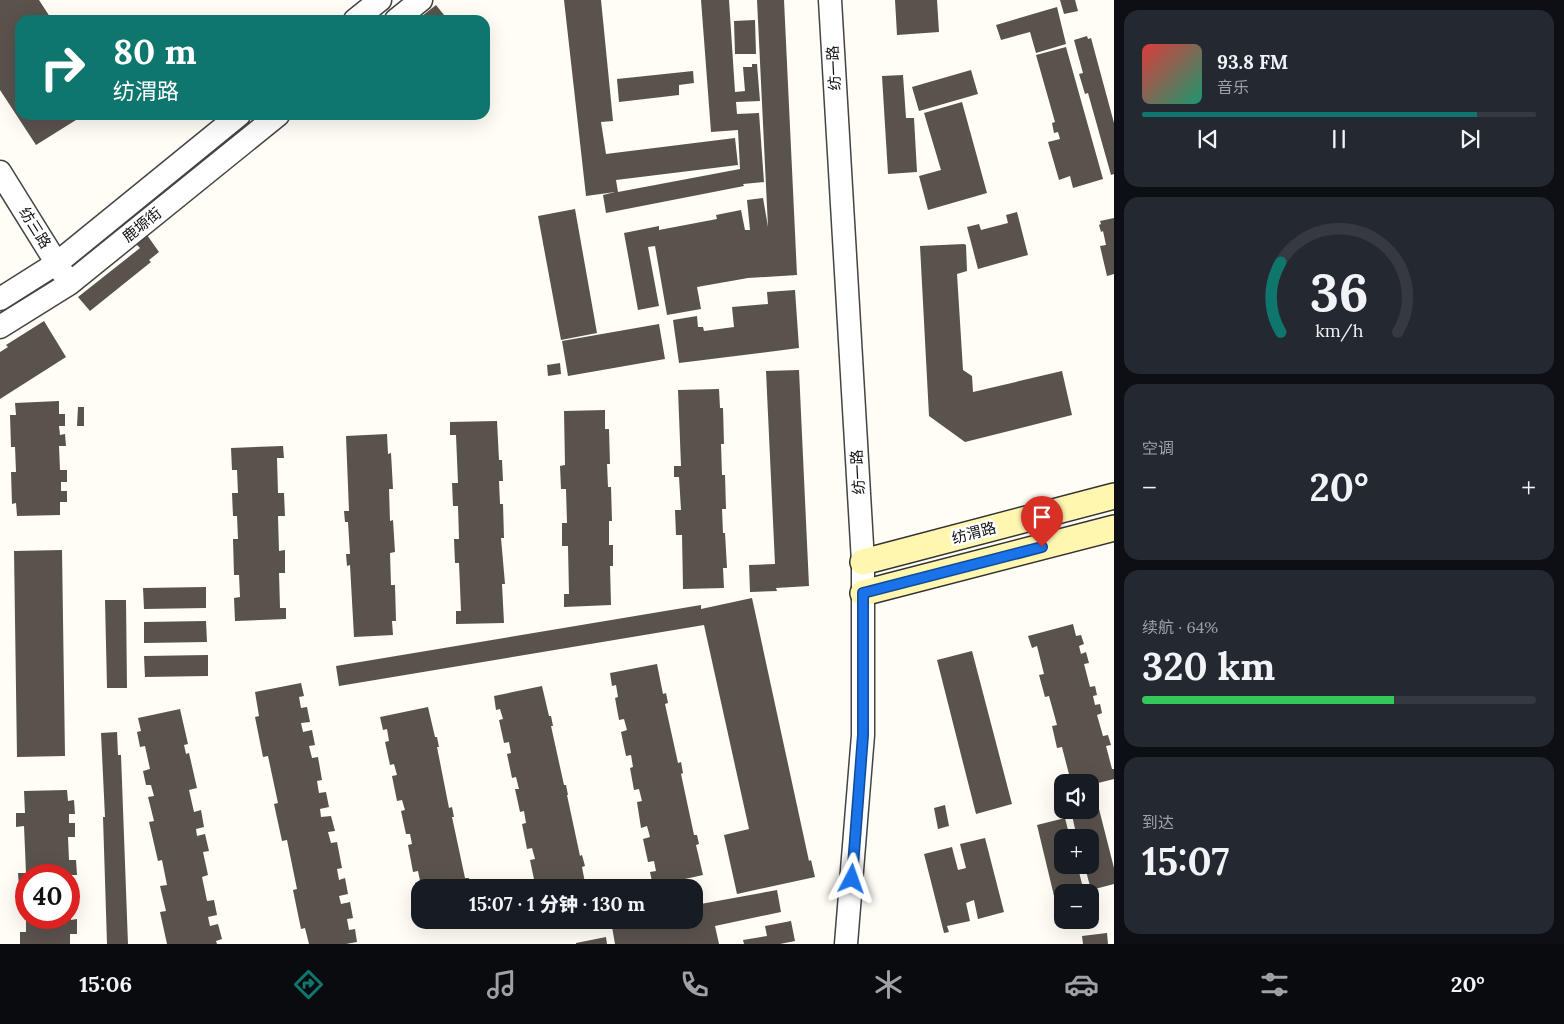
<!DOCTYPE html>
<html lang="zh">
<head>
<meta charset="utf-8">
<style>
	:root { --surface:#171b24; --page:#242831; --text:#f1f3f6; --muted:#9ea1a6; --line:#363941; --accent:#0f766e }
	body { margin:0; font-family:Lora,"Noto Sans SC",serif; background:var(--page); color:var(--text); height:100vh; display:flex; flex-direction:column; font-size:19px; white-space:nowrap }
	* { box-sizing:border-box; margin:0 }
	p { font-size:16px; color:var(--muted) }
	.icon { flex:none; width:28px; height:28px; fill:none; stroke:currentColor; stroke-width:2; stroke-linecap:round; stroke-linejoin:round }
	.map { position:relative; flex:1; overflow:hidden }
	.details { display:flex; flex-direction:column; gap:10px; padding:10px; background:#0d0f14; width:450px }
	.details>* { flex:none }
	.banner { position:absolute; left:15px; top:15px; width:475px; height:105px; border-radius:15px; box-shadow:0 5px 20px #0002; background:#0f766e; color:#fff; overflow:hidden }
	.buttons { position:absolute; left:1054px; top:774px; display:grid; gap:10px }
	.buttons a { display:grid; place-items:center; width:45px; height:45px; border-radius:10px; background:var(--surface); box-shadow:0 5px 20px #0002; font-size:25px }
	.speed { position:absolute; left:15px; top:864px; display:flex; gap:10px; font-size:25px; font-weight:700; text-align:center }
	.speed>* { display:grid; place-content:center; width:65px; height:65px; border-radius:50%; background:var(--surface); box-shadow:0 5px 20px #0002; line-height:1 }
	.speed .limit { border:8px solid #d22; background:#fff; color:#111 }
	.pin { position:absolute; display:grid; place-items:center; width:42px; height:42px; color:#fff; margin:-51px -21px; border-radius:50% 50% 50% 0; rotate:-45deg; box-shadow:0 0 5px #0007 }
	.pin .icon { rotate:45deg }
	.me { position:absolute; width:55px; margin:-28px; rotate:4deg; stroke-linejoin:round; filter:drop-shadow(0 0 4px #0008) }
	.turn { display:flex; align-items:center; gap:18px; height:105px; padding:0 15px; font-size:22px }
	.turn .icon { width:65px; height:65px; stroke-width:2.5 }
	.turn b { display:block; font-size:35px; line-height:42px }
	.big { font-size:38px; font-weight:800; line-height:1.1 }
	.details .card { flex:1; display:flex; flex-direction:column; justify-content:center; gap:8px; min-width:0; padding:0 18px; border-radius:15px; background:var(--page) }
	.details .dial { align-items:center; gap:0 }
	.dial svg { height:130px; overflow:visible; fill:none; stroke:var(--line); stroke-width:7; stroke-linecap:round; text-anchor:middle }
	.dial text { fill:var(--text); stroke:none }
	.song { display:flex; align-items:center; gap:15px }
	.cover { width:60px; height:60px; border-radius:8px; background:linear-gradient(135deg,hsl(0 70% 55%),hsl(160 70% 35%)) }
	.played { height:5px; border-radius:2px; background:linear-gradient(90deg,var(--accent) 85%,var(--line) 85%) }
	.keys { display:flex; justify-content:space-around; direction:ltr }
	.heat { display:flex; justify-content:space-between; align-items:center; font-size:28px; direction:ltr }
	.charge { height:8px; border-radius:4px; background:linear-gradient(90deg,#34c759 64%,var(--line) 0) }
	.trip { position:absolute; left:411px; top:879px; width:292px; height:50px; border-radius:15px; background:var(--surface); box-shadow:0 5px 20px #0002; font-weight:800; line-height:50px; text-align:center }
	.dock { display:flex; height:80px; justify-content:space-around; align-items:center; background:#090b0e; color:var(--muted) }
	.dock .icon { width:35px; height:35px }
	.dock .on { color:var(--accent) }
	.dock b { font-size:22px; color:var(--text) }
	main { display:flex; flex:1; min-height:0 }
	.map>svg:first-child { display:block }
	.building { fill:#5a524d }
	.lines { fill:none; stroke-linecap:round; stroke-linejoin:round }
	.tertiary-casing { stroke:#444; stroke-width:25 }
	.secondary-casing { stroke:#333; stroke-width:28 }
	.tertiary { stroke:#fff; stroke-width:22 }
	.secondary { stroke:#fff6b0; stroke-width:25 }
	.route-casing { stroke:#114b97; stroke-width:12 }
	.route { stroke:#1a73e8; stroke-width:9 }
	.labels { text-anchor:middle; stroke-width:5; stroke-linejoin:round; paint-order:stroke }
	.street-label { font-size:15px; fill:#111; stroke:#fff }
</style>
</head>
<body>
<main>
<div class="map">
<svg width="1114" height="944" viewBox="0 0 1114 944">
	<rect width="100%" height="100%" fill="#fffdf5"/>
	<path class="building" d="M0,0H39L52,20H20V115H84L36,145L0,90Z
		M564,0H601L613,121L601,122L606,154L735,138L738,165L616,180L618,192L740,169L738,130L711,132L701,0H729L735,92L745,91L743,67H752V64H757L760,101L736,102L737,114L759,113L764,182L743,184L744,186L606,213L603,195L615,192L586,196Z
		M757,0H784L797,275L748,278L697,287L701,309L667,315L655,246L648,247L659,306L638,310L624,233L659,226V230L717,219L716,215L741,210L745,230H750L747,200L763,198L768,227Z
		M895,0H937L939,32L897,35Z
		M1060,0H1075L1078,11L1064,14Z
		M436,5L448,20H417Z
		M1057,7L1066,44L1036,53L1030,32L1001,40L996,25Z
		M755,20L756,54H735L734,21Z
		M1087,36L1088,39L1091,38L1114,123V174L1111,175L1088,93L1085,94L1079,74L1083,73L1074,40Z
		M1066,47L1103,179L1073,188L1070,176L1059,180L1048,142L1060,139L1058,132L1054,133L1052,123L1055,122L1036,55Z
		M971,70L978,94L919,111L912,87Z
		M693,71L694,83L679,85V95L619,102L617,79Z
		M903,75L906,118H914L917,172L888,174L882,76Z
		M962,102L987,193L928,210L919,176L941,170L924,113Z
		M575,209L597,333L561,340L538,216Z
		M1017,212L1028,255L978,269L967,227L979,224L981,230L1008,223L1006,215Z
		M1114,218V274L1107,276L1100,246L1106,245L1103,231L1101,232L1099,225L1101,224L1100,221Z
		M147,235L159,252L149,260L151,262L90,311L78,297L140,248L136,244Z
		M964,244L966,245L967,271L957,274L963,370L972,376L973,392L1062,371L1072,415L965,442L929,416L920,246Z
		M795,290L799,348L679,363L673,320L697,316L698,327H703L704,331L734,327L732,307L768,304L767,292Z
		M44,321L66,357L0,399V352L8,347L6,345Z
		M659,324L665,359L568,376L562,341Z
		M560,363L561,374L548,376L547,365Z
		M799,370L809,586L776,588L777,591L750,592L749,565L775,564L766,371Z
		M719,389L720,408H723L724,444H721L722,475H725L726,509H722L723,533H725L727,568H723L724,588L683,589L682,535H676L675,510H681L679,477H674V466H681L678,390Z
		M59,401V414H65V426H59L60,435L65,434L66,446H59L60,470H67V482H61V491H67V502H60V515L17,516L16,503L12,504L11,472H16L15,447H11L10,415H16L15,403Z
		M78,407H84V426H77Z
		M605,410V429H609L610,464H607L608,487H611L612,521H609V545H613V566H610L611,605L564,607V594H569L568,546H562V523H567L566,489H561L560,466L565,465L564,411Z
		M497,421L499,460H502L503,481H499L500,504H503L504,538H501L505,584H502L504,623L456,624V611H461L459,563H455L454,539H459L458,506H453L452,483H458L456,435H450V422Z
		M387,434L388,454L391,453L393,489H389L390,521L393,520L395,552L390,553L391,585H395L396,621H392L393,635L354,637L350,565L347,566L346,554H350L348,522H345L344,511H349L346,436Z
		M283,446L284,458H277L278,493H284L285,516H278L279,551L285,550V573H279L280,608H286V619L235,621L234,598L240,597L239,575H234L233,539H238L237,516H233L232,493H238L237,470H232L231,448Z
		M62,550L65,756L17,757L14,551Z
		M206,587V608L144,609L143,588Z
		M752,598L809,861L811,860L815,877L737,894L724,835L749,829L704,625L339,686L336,666L701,605V609Z
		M105,600H126L127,688H107Z
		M206,621L207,642L144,643V622Z
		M1073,624L1076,636L1081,635L1084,644L1079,646L1081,654L1086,652L1089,663L1084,664L1090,687L1095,686L1097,695L1093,696L1095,705L1100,704L1102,713L1097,715L1103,736L1108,735L1111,745L1106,746L1112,769H1114V779L1090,785V782H1071L1062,747L1057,748L1052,726L1057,725L1049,696L1045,697L1039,675L1044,674L1037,646L1032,648L1028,636Z
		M972,651L1012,804L976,814L937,660Z
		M208,655V676L145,677L144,656Z
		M657,664L663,694L666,693L668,703L665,704L678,763L681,762L683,773L681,774L694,835H697L699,844L696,845L703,875L653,886L650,872L656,871L654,861L648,862L643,839L650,837L647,826L641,828L637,802L642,801L639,789L634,790L630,768L633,767L631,755L626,756L621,732L627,730L624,719L619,720L615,698L618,697L616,685L612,686L610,673Z
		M301,683L304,696L299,697L301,708L307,707L310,722L301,723L303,732L312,730L315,745L309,746L312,758L318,757L322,780L317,781L319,793L326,792L329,807L320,809L321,817L331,816L335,831L328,832L331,843L337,842L342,868L337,869L339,880L345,878L348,894L339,896L341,904L350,902L353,918L347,919L349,930L355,929L357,942L346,944H309L305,928L301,929L293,890L297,889L287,840L282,841L274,804L278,803L268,756L263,757L255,717L259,716L255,692Z
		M542,686L549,716H551L553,726H551L564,785H566L568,795H567L580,856L582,855L585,866L582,867L586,888H540L539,883L535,884L530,860L535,859L532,848L527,849L522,824L526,823L524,811L520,812L515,789H519L516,777L512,778L507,754L511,753L509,742L504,743L499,720L503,719L500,709L496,710L494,696Z
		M428,707L435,737H437L439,747H437L449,808L452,807L454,817H452L465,878H469L471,888H420L419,905L415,883L420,881L418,871L413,872L408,845L412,844L410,834H406L401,811L405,810L402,800L397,801L392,776L397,775L394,764L390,765L385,742L389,741L387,729L383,730L380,717Z
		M180,709L188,744L184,745L186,754L189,753L197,788L189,790L194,812L201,810L204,827L196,829L197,836L205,834L209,851L203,852L208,875L202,877L207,901L214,900L217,915L208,917L210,926L218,924L222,939L216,941L217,944H167L160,912L166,911L160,886L167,885L162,860L158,861L149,822L154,821L148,797L154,796L151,785H146L143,771L150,769L145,746L140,747L137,732L141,731L138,718Z
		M117,732L118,755H121L128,944H107L103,817H105L101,733Z
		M67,790L68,801L74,800L75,814H69V823H75V837H68L69,860H76L77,875H26V886L19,887L18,873H26L24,826L16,827V813H25L24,791Z
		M945,805L949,826L938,829L934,808Z
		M1099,809L1114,868V884L1091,890L1086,871L1079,872L1084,892H1062V898L1055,900L1037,825L1065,818L1070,838H1062V865H1090V838H1077L1072,815Z
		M985,838L1004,912L978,919L974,900L966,903L970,921L947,926L949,932L944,933L924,854L952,847L958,870L966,868L960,844Z
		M76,882L77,897H69V883Z
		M777,890L781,912L715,926L719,944H615L611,921L695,920V905Z
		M69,902H70L71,920L77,919V934H70V944H20V932H26V918H69Z
		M424,920H463V921L425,929Z
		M791,921L795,941L780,944H744L743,940L767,936L765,926Z
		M1107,933L1108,944H1083L1082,936Z
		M606,937L607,944H576V943Z"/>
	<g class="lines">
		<defs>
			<path id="tertiary" d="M830,0L863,562V735L846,944
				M355,20L380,0
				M396,20L421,0
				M0,172L64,275
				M0,299L57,263L239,115
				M0,327L69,284L278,115"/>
			<path id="secondary" d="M863,562L1114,496
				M863,593L1114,528"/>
		</defs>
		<use href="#tertiary" class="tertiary-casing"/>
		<use href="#secondary" class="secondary-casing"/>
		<use href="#tertiary" class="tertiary"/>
		<use href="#secondary" class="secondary"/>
	</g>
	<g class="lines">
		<defs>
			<path id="route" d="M852,879L863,735V593L1042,547"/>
		</defs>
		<use href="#route" class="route-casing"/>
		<use href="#route" class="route"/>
	</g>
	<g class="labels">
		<g class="street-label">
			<text transform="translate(834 68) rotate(-93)" y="5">纺一路</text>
			<text transform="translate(142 225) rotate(-39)" y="5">鹿塬街</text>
			<text transform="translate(35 228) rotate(58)" y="5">纺三路</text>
			<text transform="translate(858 472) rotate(-93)" y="5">纺一路</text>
			<text transform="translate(974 533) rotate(-15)" y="5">纺渭路</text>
		</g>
	</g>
</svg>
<div class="buttons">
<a><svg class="icon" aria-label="sound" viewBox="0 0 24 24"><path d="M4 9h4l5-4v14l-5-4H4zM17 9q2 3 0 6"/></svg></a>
<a>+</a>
<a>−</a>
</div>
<div class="speed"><div class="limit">40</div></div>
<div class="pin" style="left:1042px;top:547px;background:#d93025"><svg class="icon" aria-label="arrive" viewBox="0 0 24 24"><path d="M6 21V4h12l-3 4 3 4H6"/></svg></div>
<svg class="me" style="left:852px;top:879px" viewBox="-20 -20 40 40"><path d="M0-17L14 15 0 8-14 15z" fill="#1a73e8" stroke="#fff" stroke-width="4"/></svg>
<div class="trip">15:07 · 1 分钟 · 130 m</div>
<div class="banner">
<div class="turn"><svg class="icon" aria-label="right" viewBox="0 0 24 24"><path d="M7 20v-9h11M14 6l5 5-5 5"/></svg><div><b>80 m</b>纺渭路</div></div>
</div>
</div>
<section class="details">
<div class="card">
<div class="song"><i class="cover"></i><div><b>93.8 FM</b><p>音乐</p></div></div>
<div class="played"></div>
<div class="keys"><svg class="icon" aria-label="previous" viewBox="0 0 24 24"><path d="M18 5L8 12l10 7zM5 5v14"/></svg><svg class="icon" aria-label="pause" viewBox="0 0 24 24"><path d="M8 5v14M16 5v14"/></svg><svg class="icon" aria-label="next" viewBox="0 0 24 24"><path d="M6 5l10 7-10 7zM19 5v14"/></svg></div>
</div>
<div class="card dial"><svg viewBox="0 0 100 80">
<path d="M14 69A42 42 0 1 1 86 69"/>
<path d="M14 69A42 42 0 0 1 14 26" stroke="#0f766e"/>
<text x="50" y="56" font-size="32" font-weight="700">36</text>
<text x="50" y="72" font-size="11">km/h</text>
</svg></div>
<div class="card"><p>空调</p>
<div class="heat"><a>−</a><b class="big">20°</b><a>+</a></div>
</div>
<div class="card"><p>续航 · 64%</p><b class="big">320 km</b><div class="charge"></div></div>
<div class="card"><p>到达</p><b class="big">15:07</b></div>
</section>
</main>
<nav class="dock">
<b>15:06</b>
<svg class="icon on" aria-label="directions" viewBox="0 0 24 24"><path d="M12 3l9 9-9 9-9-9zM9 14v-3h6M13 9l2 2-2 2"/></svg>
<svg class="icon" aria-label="music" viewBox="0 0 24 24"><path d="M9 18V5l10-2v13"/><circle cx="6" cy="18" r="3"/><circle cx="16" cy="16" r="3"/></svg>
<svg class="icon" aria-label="phone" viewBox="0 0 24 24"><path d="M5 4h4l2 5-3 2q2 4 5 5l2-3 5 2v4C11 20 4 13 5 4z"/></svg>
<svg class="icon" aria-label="climate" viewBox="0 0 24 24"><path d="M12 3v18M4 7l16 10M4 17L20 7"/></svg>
<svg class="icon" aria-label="car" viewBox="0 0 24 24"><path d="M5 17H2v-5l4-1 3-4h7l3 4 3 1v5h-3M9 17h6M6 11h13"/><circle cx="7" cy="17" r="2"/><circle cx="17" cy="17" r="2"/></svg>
<svg class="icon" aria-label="filters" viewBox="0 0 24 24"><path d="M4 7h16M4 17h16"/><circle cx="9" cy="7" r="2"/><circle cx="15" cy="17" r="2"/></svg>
<b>20°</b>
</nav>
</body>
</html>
